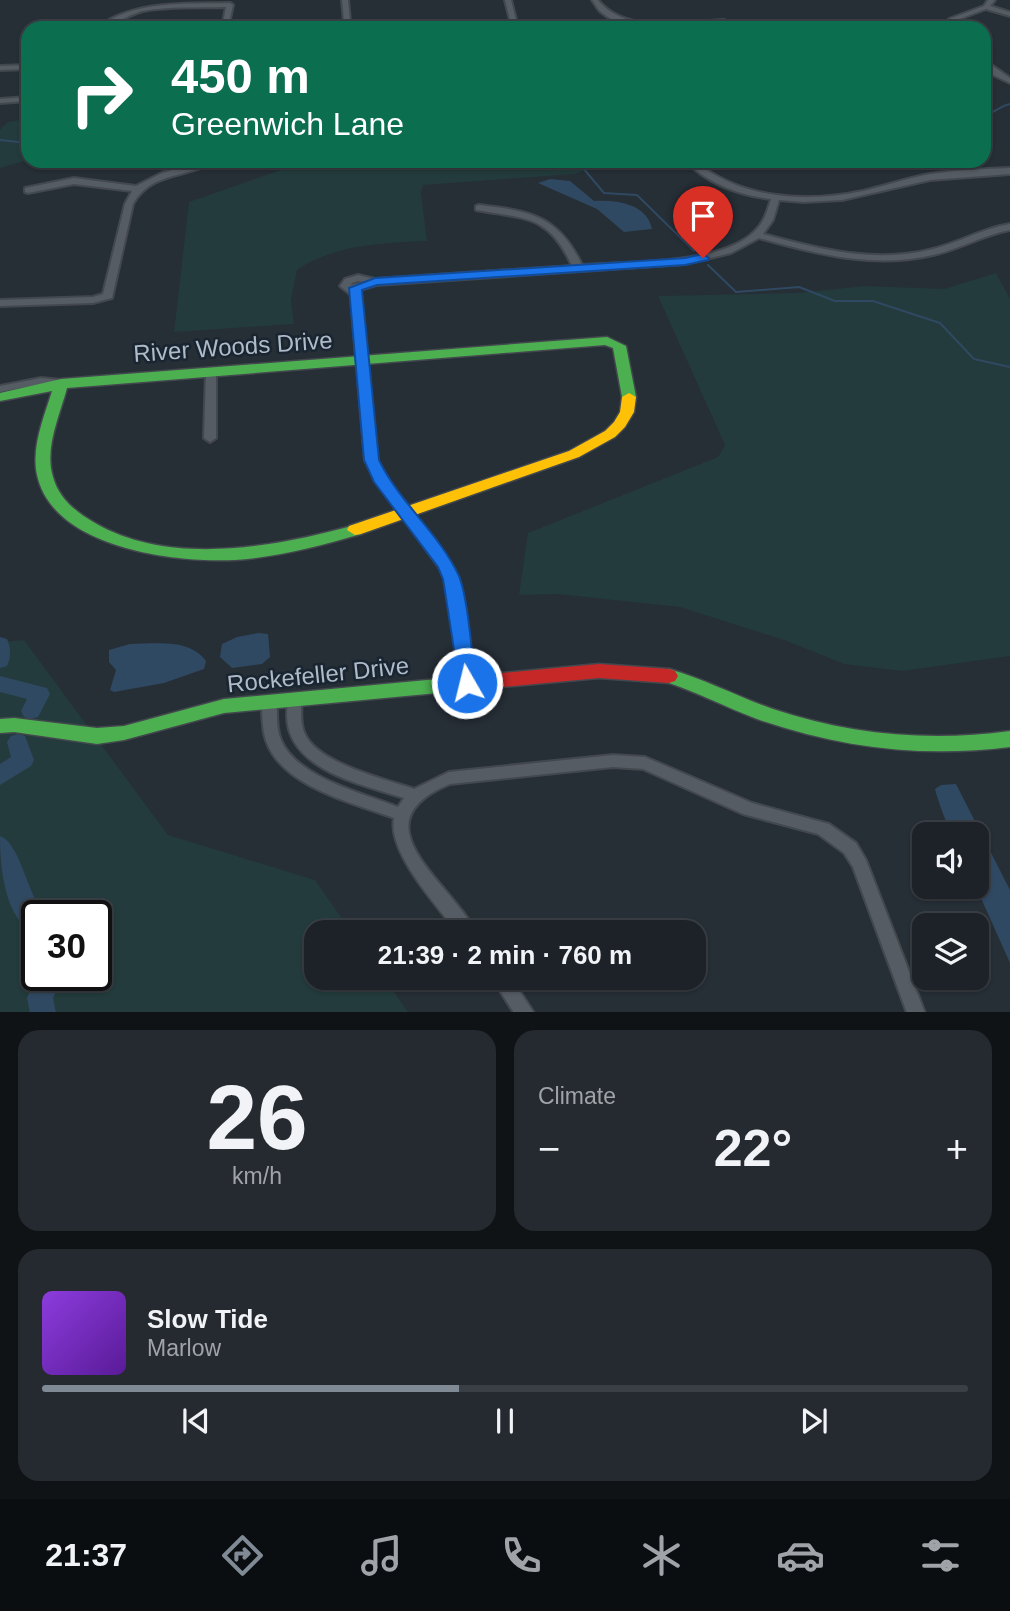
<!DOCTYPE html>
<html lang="en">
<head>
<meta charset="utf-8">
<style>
	:root { --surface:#1c2228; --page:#252a30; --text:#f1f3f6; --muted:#a0a4a8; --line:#3a3f45; --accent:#7f8a95 }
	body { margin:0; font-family:Arial,sans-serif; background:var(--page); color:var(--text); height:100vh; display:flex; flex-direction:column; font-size:26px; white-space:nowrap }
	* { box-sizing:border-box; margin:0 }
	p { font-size:23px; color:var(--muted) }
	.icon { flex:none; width:38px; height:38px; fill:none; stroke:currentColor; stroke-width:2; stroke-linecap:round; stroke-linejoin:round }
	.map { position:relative; height:1012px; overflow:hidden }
	.side { display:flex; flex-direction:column; gap:18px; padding:18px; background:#0f1316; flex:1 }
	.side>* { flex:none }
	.top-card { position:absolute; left:21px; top:21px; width:970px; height:147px; border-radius:21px; box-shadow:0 2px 5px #0004,0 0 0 2px var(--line); background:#0b6e4f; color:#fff; overflow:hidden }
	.controls { position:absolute; left:912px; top:822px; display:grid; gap:14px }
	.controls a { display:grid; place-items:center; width:77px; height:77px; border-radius:14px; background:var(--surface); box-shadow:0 2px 5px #0004,0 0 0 2px var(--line); font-size:35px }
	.speed { position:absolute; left:21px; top:900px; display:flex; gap:14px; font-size:35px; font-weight:700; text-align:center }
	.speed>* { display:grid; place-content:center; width:91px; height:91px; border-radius:50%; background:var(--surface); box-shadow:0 2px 5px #0004,0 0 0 2px var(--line); line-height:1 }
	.speed .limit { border:4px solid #111; border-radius:10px; background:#fff; color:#111 }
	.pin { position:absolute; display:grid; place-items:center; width:60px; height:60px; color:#fff; margin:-72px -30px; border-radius:50% 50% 50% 0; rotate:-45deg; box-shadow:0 0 7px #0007 }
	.pin .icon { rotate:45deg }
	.me { position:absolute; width:77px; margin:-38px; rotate:352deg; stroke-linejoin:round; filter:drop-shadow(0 0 5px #0008) }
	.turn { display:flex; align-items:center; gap:24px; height:147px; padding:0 35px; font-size:32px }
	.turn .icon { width:91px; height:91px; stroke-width:2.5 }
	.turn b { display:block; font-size:49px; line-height:60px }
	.big { font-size:52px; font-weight:800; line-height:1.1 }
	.side .card { flex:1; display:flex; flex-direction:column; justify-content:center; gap:10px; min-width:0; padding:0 24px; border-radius:21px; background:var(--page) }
	.side .dial { align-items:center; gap:0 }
	.dial b { font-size:91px; line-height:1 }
	.song { display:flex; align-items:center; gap:21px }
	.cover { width:84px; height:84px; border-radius:10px; background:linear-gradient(135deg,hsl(270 70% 55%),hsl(270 70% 35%)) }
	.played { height:7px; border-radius:4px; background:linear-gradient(90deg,var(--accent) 45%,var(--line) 45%) }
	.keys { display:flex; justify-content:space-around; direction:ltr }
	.heat { display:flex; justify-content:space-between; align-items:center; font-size:38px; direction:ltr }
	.side .tiles { flex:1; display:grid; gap:18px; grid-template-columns:1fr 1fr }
	.card:last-child { grid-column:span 2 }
	.trip { position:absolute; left:304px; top:920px; width:402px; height:70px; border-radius:21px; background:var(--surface); box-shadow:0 2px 5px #0004,0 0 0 2px var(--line); font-weight:800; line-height:70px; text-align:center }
	.tabs { display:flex; height:112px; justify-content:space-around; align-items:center; background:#0b0e10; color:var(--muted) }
	.tabs .icon { width:49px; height:49px }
	.tabs .on { color:var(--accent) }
	.tabs b { font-size:32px; color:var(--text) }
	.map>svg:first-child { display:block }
	.green { fill:#233b3c; fill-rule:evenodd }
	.water { fill:#304962 }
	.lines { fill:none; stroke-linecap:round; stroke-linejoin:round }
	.stream { stroke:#304962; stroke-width:2 }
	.river { fill:#304962; fill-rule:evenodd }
	.street-casing { stroke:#43484e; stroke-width:4 }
	.fast-casing { stroke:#43484e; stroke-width:3 }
	.slow-casing { stroke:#43484e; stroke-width:3 }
	.jam-casing { stroke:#43484e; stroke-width:3 }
	.street { fill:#565c64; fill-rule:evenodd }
	.fast { fill:#4caf50; fill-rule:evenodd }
	.slow { fill:#ffc107; fill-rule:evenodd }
	.jam { fill:#c62828; fill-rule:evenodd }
	.route { fill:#1a73e8; stroke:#114b97; stroke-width:2 }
	.labels { text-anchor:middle; stroke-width:5; stroke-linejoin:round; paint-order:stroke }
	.street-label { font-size:24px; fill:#afbbc8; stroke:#192531 }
</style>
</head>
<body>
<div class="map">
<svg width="1010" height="1013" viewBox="0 0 1010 1013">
	<rect width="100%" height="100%" fill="#262e36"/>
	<path class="green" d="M28,119V160L0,168V130L8,122Z
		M306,161H614L574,174L423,185L421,193L427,241C382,243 336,244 297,270L291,300L294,324L174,332L189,202Z
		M996,273L1010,299V656L902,671L844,664L784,640L680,607L557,594L519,595L528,533L718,457L725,445L658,296L798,293L865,286L944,289Z
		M24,640L168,835L315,880L352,933H317V978H384L408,1012L0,1013V642ZM37,915H96V975H37Z"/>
	<path class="water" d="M550,179L570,181L594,201C615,200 647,203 652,229L624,232L597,209L538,183Z
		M258,633L268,634L270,657L262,664L232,668L220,657L222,644L237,637Z
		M130,644C156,644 189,638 206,661L204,669L164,683L114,692L110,690L116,670L109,662V650Z
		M956,784L1010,890V963L976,887V835H951C946,820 939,805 935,789L941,785Z"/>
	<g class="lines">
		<path class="stream" d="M984,114C995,114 999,106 1010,104
			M0,140L28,143
			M448,161H481
			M560,161L583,168L604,193L637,195L694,251
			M708,265L736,292L799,287L835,301H873L940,323L974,359L1010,367"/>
		<path class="river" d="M0,637L7,639C11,647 11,658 7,666L0,668Z
			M0,676L47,688L50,694L38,717L31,719L24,717L21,711L27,699L0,692Z
			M18,734L25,736L34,760L31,766L0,785V764L11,757L7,742L11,736Z
			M0,836C21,844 27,895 45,915H37V934C4,921 0,866 0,836Z
			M37,975H63L53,998L56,1013H30L27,998Z"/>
		<defs>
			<path id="street" d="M342,0H348L350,21L356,28H349L344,21Z
				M505,0H511L518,28H512Z
				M592,0H598C626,35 685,22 724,20L727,22L724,24C691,26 630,36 602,13C598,10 595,4 592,0Z
				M988,0H995L990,6L1010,12V16L986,9L954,21L952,28H946L949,19L984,6Z
				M230,3L233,5L228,28H222L226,7C199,8 170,6 143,11C127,15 109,28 97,28C132,0 186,4 230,3Z
				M984,60L1010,78V83L991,74L984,66Z
				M28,65V69L0,70V66Z
				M28,97V101L0,103V99Z
				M203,161H216C189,178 151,171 133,204L112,298L93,303L0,306V300L93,297L103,294L125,204L132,191L74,184L28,193L25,192V188L74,178L136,186L162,173Z
				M686,161H695C740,199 806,203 863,191C885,186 907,178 930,174C956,170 983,169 1010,168V174L930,180L842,200L803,202L779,200L773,220L763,234C818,249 876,264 933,249C956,243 977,232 1000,226L1010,224V230C983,235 960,249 933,255C874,269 816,254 759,238L731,253L685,264L376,285L360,290L377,460L385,477L450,562L459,579L474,683L472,687L467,688L462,687L445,579L439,567L376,481L365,460L351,295L340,286L345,279L358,275L375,279L572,266C549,214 525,219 476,210V206L479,205C530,211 558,215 582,265C627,262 720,265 754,232C764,223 767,212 771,199C739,195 708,184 686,161ZM358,281L364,282L350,285L352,283Z
				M211,368L216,371V438L210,442L204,438L206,371Z
				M41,378L61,380L66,383L61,386L41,384L0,392V386Z
				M295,693L300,695L302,699C301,710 300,722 304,732C315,763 385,779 414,789L449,772L613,755L645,757L752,803L829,824L856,843L866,860L925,1013H907L853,867L844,853L818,834L743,814L643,769L613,767L450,784C353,824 453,883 476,933H458C438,907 387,852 394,818C349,801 267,784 263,725C262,716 261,706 265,698L270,696L275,698L277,702C277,714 276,729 281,740C297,778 363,793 398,807L404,798C363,785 288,770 287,716C287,709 287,702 290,695Z
				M492,978H511L534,1013H514Z"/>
			<path id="fast" d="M607,337L626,346L636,397L634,400L629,401L622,397L613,348L605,345L67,388C60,415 44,448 53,477C59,499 76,512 95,523C171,567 275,547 355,525L363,530L361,534C320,546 278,557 235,560C174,563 53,548 37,475C31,447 44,417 52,391L0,401V393L61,379Z
				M669,669C705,679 738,697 773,709C850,735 930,742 1010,731V747C923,758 840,748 757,719C725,707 695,691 663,681L660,676L663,671Z
				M491,674L497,676L500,681L497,686L491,688L224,713L124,740L97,744L14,732L0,733V719L14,718L97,728L124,726L224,699Z"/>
			<path id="slow" d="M629,393L636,397L634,412L625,427L615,437L579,457L361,534L355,535L347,530L349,526L569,451L605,431L614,422L620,412L622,397Z"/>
			<path id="jam" d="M599,664L669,669L675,671L678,676L675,681L669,683L599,678L491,688L485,686L482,681L485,676L491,674Z"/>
		</defs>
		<use href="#street" class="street-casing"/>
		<use href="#fast" class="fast-casing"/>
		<use href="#slow" class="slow-casing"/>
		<use href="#jam" class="jam-casing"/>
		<use href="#street" class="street"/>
		<use href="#fast" class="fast"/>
		<use href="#slow" class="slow"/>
		<use href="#jam" class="jam"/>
	</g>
	<path class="route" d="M703,254L709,258L708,260L685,265L377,285L362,290L379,460C399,502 439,533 459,576C468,597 472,657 476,683L473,688H460L443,579L438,567L374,482L364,460L349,288L375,278L685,258Z"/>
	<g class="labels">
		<g class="street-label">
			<text transform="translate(233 347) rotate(-4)" y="8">River Woods Drive</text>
			<text transform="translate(318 675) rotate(-6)" y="8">Rockefeller Drive</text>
		</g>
	</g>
</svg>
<div class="controls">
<a><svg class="icon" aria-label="sound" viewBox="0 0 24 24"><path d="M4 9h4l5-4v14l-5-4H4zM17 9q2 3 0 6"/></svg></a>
<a><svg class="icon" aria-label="layers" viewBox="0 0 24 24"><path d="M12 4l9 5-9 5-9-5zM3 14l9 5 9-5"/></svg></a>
</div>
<div class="speed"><div class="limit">30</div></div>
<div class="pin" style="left:703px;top:258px;background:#d93025"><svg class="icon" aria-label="arrive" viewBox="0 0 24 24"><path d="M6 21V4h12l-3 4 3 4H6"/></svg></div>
<svg class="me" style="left:467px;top:683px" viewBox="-20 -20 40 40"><circle r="17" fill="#1a73e8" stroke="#fff" stroke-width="3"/><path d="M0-11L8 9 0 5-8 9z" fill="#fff"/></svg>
<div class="trip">21:39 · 2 min · 760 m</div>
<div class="top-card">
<div class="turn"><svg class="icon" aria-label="right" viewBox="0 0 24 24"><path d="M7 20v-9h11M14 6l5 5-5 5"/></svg><div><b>450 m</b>Greenwich Lane</div></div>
</div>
</div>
<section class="side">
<div class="tiles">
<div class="card dial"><b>26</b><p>km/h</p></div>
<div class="card"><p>Climate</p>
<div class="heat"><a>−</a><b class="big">22°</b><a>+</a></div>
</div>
<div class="card">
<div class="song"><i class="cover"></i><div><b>Slow Tide</b><p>Marlow</p></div></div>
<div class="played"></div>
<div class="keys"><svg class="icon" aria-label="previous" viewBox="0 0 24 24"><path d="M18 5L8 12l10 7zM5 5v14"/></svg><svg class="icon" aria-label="pause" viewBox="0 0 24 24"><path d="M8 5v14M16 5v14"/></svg><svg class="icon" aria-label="next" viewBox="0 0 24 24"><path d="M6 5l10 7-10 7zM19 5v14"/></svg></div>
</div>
</div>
</section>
<nav class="tabs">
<b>21:37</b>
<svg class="icon on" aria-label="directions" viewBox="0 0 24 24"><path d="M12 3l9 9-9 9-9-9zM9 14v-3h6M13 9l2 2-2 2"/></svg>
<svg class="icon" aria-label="music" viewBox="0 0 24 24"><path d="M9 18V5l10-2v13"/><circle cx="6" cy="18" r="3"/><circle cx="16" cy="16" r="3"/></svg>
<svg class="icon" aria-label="phone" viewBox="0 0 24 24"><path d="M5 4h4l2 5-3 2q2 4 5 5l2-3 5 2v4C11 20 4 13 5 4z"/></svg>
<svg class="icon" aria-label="climate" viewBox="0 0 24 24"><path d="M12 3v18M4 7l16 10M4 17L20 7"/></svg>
<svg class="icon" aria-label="car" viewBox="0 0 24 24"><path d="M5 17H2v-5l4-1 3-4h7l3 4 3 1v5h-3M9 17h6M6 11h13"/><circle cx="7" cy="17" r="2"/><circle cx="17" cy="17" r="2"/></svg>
<svg class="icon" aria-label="filters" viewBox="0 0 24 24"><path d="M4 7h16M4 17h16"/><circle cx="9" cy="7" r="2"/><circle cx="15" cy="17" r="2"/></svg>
</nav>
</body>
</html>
